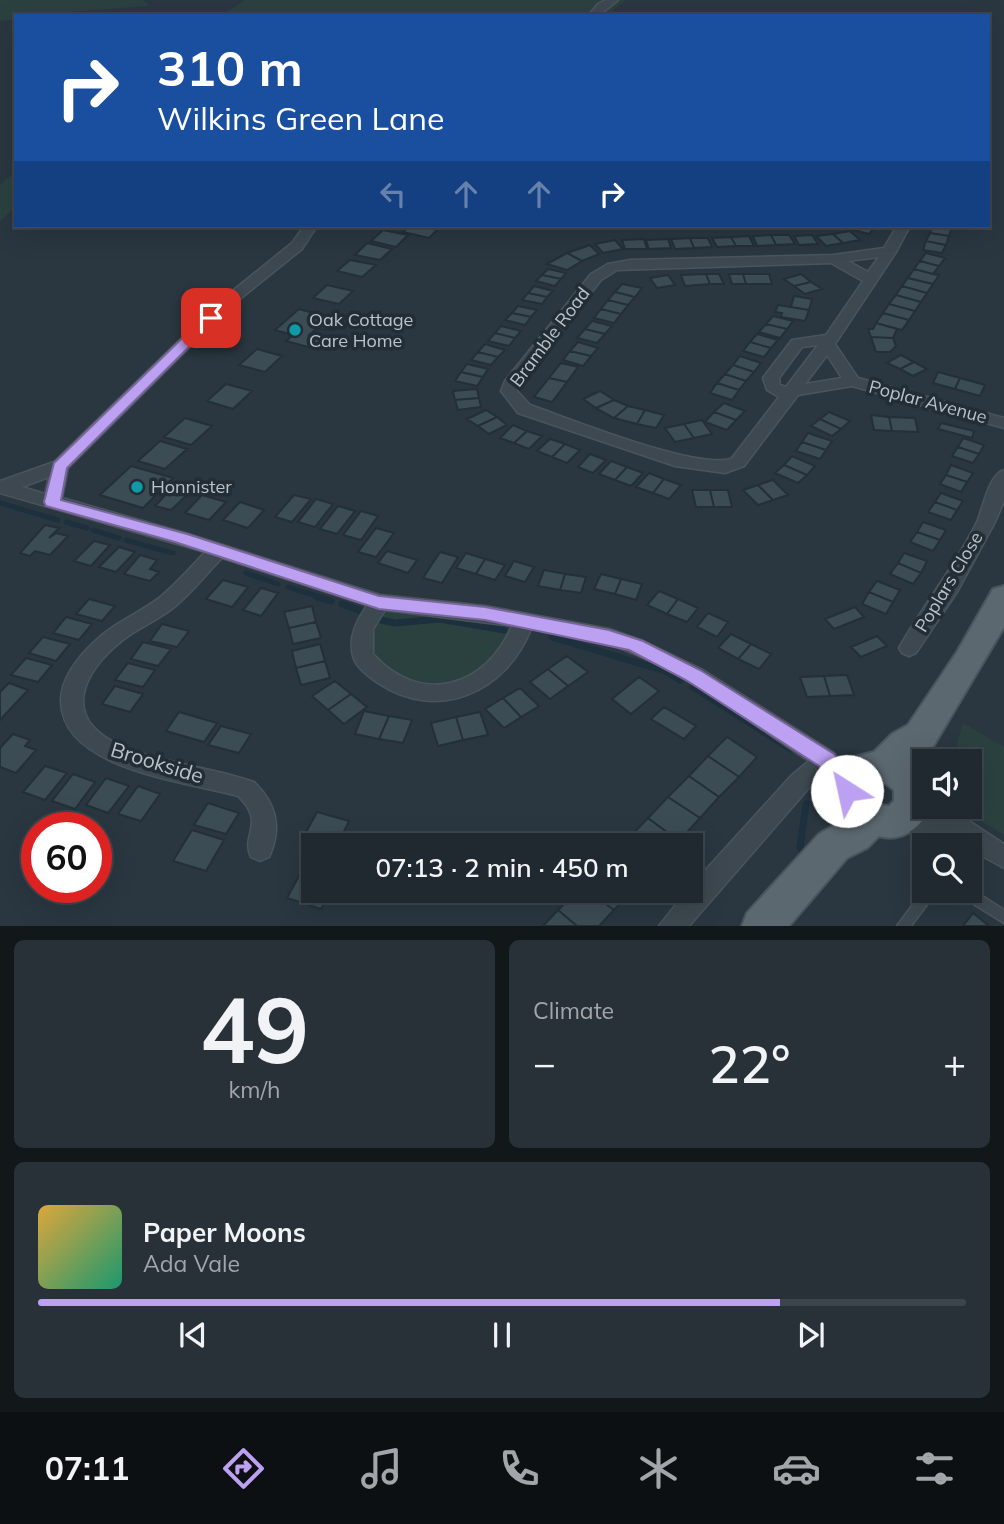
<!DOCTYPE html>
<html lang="en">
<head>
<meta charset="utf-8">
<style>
	:root { --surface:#202930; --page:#283138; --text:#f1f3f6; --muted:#a2a6ab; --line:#3d454c; --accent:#bca0f2 }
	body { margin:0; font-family:Mulish,sans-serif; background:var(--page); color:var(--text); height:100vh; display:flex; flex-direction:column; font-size:26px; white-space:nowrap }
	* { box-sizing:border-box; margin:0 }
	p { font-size:23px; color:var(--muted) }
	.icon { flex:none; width:38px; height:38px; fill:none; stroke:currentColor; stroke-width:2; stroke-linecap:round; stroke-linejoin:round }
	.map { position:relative; height:926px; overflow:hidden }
	.sheet { display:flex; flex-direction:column; gap:14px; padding:14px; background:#12171a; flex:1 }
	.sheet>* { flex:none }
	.hud { position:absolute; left:14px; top:14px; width:976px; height:214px; border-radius:0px; box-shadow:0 7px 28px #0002,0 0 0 2px var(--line); background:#1a4fa0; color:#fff; overflow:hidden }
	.tools { position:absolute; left:912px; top:749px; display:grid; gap:14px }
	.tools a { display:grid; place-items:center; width:70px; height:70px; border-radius:0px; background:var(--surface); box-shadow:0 7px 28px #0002,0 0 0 2px var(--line); font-size:35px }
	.speed { position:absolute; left:21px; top:812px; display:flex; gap:14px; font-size:35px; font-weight:700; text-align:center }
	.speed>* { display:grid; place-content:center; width:91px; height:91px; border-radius:50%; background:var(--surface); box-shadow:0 7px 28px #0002,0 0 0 2px var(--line); line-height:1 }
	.speed .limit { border:10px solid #d22; background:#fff; color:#111 }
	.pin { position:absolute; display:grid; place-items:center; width:60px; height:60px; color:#fff; margin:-30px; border-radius:14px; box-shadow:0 4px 10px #0006 }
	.me { position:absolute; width:77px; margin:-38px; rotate:325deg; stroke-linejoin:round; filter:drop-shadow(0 0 5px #0008) }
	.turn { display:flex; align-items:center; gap:24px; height:147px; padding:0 28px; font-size:32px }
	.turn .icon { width:91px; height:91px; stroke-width:2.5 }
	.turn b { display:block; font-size:49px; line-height:60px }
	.lanes { display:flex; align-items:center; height:66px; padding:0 28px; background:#0003; justify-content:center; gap:35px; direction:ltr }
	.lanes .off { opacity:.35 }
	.big { font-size:52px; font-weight:600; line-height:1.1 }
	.sheet .card { flex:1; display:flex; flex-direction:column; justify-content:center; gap:10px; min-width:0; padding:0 24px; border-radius:10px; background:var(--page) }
	.sheet .dial { align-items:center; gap:0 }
	.dial b { font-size:91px; line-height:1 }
	.song { display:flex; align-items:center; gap:21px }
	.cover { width:84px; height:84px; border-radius:10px; background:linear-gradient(135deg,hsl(40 70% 55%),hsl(160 70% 35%)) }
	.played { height:7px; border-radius:4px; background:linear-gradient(90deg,var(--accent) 80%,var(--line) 80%) }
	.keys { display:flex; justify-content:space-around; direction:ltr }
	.heat { display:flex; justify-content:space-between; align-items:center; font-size:38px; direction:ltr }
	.sheet .tiles { flex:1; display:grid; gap:14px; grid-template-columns:1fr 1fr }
	.card:last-child { grid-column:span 2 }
	.trip { position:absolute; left:301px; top:833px; width:402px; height:70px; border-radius:0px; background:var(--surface); box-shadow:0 7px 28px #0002,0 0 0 2px var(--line); font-weight:600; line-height:70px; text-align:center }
	.dock { display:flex; height:112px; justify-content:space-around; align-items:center; background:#0d1013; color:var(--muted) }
	.dock .icon { width:49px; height:49px }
	.dock .current { color:var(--accent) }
	.dock b { font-size:32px; color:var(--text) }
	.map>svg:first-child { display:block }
	.green { fill:#2b4140 }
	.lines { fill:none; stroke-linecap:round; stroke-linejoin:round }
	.stream-far1 { stroke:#1d303d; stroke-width:5 }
	.stream { stroke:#1d303d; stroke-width:7 }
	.building { fill:#3c4c55; stroke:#242f37; stroke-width:2 }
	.lane-casing { stroke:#4a545c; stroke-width:3 }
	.street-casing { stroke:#4a545c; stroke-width:3 }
	.primary-casing { stroke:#4a545c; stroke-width:4 }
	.lane { fill:#3d4850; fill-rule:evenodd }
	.street { fill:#3d4850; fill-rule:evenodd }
	.primary { fill:#5c6870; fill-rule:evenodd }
	.route { fill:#bca0f2; stroke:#7a689d; stroke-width:2 }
	.culture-dot { fill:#0f9aa8; stroke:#222d35; stroke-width:2.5 }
	.labels { text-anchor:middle; stroke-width:7; stroke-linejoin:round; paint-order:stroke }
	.poi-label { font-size:18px; fill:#bac3ca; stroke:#222d35; text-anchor:start }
	.street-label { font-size:18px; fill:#bac3ca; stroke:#222d35 }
	.near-street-label { font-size:21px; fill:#bac3ca; stroke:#222d35 }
</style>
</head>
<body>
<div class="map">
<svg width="1004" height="926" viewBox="0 0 1004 926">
	<rect width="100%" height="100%" fill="#2a3740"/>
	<path class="green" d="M0,0H143L149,6L16,16V19L0,21Z
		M245,0H626L606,16H220Z
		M16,171V206L0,221V185Z
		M379,602L524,622L472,683L400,689L361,645Z
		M963,723L1004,747V835L957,807H970V761H952Z"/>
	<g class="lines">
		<path class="stream-far1" d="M0,503L58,520
			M66,522L87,528
			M93,530L119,538
			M126,540L143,545
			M147,546L173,553
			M246,573L278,584
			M288,587L323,598"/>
		<path class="stream" d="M317,597L331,601
			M342,604L361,611
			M381,620L395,623L440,619L504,630
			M552,637L665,671L680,680
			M693,687L791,749
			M800,848L806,804"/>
	</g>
	<path class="building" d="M410,226H441L429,238L403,232Z
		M853,226H871L875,227L869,234L850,229Z
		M932,226L952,227L949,236L930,233Z
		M383,230L408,235L396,247L371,241Z
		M850,231L860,240L843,243L833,234Z
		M930,233L949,236L946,245L926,241Z
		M833,234L843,243L826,246L816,236Z
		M771,235L776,245L757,246L753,236Z
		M771,235H789L795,244L776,245Z
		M812,235L818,244L799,245L794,236Z
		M749,236L754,246H736L731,237Z
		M731,237L736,246L717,247L712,238Z
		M690,238L694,248L675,249L671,239Z
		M690,238H708L712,247L694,248Z
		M644,239L647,249H625L622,240Z
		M668,239L671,248L649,249L646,240Z
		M615,240L623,249L603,253L595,244Z
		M926,241L946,245L942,253L923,250Z
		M367,243L392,249L380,260L355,255Z
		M590,245L599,254L582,261L567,253Z
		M567,253L582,261L567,270L547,264Z
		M926,253L945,258L939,266L920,261Z
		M350,260L376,265L362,277L337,271Z
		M920,261L939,266L933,274L914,269Z
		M548,269L566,273L561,279L542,275Z
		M914,269L933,274L939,275L933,284L908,278Z
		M706,274L710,284L685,286L681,275Z
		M706,274H719L724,284H710Z
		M729,274H743L746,284H732Z
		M743,274H769L772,284H746Z
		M801,274L811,282L794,286L784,279Z
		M542,275L561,279L555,286L536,281Z
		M668,275L675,285L657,288L650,278Z
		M908,278L933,284L927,293L902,286Z
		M811,282L822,289L805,294L794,286Z
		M622,284L642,288L635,297L615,292Z
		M327,285L353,291L339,304L313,298Z
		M534,286L553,291L547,297L528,293Z
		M902,286L927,293L921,302L896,295Z
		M615,292L635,297L628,305L608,300Z
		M528,293L547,297L542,304L522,300Z
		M896,295L921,302L915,311L889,304Z
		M794,296L812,299L809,310L791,307Z
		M608,300L628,305L621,314L601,309Z
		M889,304L915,311L909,320L883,313Z
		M778,305L809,310L805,321L781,317L782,313L775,312Z
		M518,306L537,310L531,317L512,313Z
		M299,309L339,320L334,330L316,329L309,335L330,341L319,350L286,341L293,335L275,330Z
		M601,309L621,314L614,323L594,318Z
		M512,313L531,317L525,325L505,320Z
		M883,313L909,320L902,330L876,323Z
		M773,316L793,321L787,329L766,324Z
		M592,321L612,326L605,334L585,329Z
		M876,323L897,329L893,338L871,337L868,329H873Z
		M766,324L787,329L780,338L759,332Z
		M501,326L521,331L515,338L495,333Z
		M585,329L605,334L597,343L577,338Z
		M495,333L515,338L509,346L488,341Z
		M757,334L778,340L771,348L750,342Z
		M871,337L893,338L896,346L890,352H876Z
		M578,342L598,348L591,356L570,351Z
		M750,342L771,348L764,357L743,351Z
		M485,344L505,350L498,357L478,352Z
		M257,349L282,356L265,372L239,365Z
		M570,351L591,356L583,366L563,360Z
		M478,352L498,357L491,365L471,360Z
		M901,355L914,362L900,369L887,363Z
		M740,356L761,363L754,372L733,365Z
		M914,362L927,369L913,376L900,369Z
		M561,363L578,367L567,382L549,378Z
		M467,364L488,369L483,377L461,372Z
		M733,365L754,372L746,381L725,374Z
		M461,372L483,377L477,386L455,381Z
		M938,372L960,378L955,389L933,383Z
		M725,374L746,381L739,390L717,383Z
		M549,378L567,382L552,402L534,397Z
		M960,378L985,385L980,396L955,389Z
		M717,383L739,390L732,400L710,393Z
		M226,384L252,391L233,409L207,401Z
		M477,389L479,398L455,400L453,391Z
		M600,391L614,400L596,408L583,399Z
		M479,398L481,407L458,410L455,400Z
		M614,400L628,406L614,418L596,408Z
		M724,403L745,411L736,420L714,412Z
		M628,406L645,410L637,424L614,418Z
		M486,410L497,417L478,426L467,419Z
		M645,410L664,415L656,428L637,424Z
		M714,412L736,420L727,430L705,422Z
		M829,412L850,421L841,429L820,419Z
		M871,415L889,417L892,431L874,430Z
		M497,417L507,425L489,434L478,426Z
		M889,417L915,418L918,432L892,431Z
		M185,418L212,426L191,445L164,437Z
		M820,419L841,429L832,436L811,426Z
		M702,420L712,434L694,438L684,424Z
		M941,423L974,431L972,438L938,429Z
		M684,424L694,438L675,442L665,428Z
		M513,425L527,431L514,443L500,438Z
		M527,431L542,436L529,449L514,443Z
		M808,433L832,441L826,450L802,442Z
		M963,438L984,445L979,454L958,447Z
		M550,439L565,444L552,457L537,451Z
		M160,441L187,449L165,469L138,461Z
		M802,442L826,450L820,459L796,451Z
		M565,444L580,450L567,463L552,457Z
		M958,447L979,454L973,463L952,456Z
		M590,454L606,460L593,473L578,467Z
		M792,456L815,466L807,475L784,465Z
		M611,461L627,467L615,480L599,474Z
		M784,465L807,475L798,483L775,473Z
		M951,465L973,473L967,482L946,475Z
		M131,466L173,478L143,508L100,495Z
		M627,467L643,473L631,486L615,480Z
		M649,473L664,479L653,493L636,487Z
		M946,475L967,482L961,492L940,484Z
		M664,479L681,485L669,499L653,493Z
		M773,480L788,495L773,500L758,485Z
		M758,485L773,500L758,505L743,490Z
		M172,488L189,493L171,510L155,506Z
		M692,490H710L714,507H696Z
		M710,490H728L732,507H714Z
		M941,493L963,501L957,510L935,502Z
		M202,495L226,502L209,520L185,513Z
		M294,495L311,499L292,522L275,517Z
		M316,499L333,504L315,527L298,522Z
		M240,502L264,510L248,528L223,520Z
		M935,502L957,510L951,520L928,512Z
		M338,506L355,511L337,534L320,529Z
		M361,511L378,516L361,540L343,535Z
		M923,522L946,530L940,540L917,532Z
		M45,525L59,528L49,538L56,533L68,536L50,555L35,551L30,556L20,553Z
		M376,528L394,533L376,557L358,552Z
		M917,532L940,540L933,551L910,542Z
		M94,541L110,545L91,566L74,561Z
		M119,547L135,552L116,572L99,567Z
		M387,551L417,560L408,573L378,563Z
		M440,552L458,557L442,583L423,578Z
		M466,553L485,559L476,574L456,568Z
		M904,553L927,561L921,573L898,563Z
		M140,555L157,560L150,569L159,572L150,581L124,574Z
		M485,559L505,565L495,580L476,574Z
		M514,561L534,567L525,582L505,576Z
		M898,563L921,573L913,584L890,574Z
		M544,570L565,574L560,590L538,586Z
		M565,574L586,577L581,593L560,590Z
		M601,574L621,579L615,594L594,589Z
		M621,579L642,584L636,600L615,594Z
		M223,580L248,587L232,607L206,599Z
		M877,581L900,590L893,602L869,592Z
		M261,588L278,593L261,616L243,610Z
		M659,591L678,599L667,614L647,605Z
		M869,592L893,602L886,614L862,604Z
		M89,599L115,606L102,621L76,614Z
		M678,599L698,608L687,622L667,614Z
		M312,606L316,622L289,628L284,612Z
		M855,607L864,617L834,629L825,619Z
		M708,613L728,622L717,637L697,627Z
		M66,617L92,624L79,640L53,633Z
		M316,622L321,638L293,644L289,628Z
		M162,624L189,631L177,647L150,641Z
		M731,634L751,644L738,659L718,648Z
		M877,636L887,646L861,657L851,647Z
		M43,637L70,644L56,661L29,653Z
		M143,642L171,649L158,666L131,659Z
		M320,644L325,661L296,668L292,651Z
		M751,644L771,654L759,669L738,659Z
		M567,656L588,672L568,686L548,669Z
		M26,658L52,665L38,682L11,675Z
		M325,661L330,678L301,685L296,668Z
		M128,663L155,670L143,687L115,680Z
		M548,669L568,686L550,699L530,682Z
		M847,675L854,695L830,696L824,676Z
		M824,676L830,696L807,697L800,677Z
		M639,677L659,691L631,714L612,699Z
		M335,681L351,694L328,710L312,696Z
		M9,683L28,690L0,720V692Z
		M115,686L143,694L130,712L102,704Z
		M520,688L539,706L521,717L503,698Z
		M351,694L367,707L344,724L328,710Z
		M503,698L521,717L504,728L485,709Z
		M664,707L696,726L684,739L651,719Z
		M364,711L389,716L379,739L355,734Z
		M179,712L217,723L204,742L166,731Z
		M480,712L488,735L463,740L456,717Z
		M389,716L412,720L403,743L379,739Z
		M456,717L463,740L438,746L431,723Z
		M221,726L251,734L239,753L208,745Z
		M13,734L30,740L25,746L36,750L16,773L0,767V748Z
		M727,737L757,757L739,777L708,756Z
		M708,756L739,777L719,797L689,776Z
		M45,766L67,773L45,800L23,792Z
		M73,774L95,782L75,809L52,801Z
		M689,776L719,797L700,818L668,797Z
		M106,778L129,786L108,813L86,805Z
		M138,786L160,794L141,821L118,814Z
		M668,797L700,818L679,841L648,818Z
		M208,803L239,813L226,834L194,825Z
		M317,812L349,821L338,844L305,834Z
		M648,818L679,841L675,845H635L627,840Z
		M192,830L224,840L206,871L173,861Z
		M300,874L313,878V891H331L321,909L287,898Z
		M577,891H588L614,910L599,926H577L558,910Z
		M588,891H632L614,910Z
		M558,910L577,926H543Z
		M973,913L989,926H963Z"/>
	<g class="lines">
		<defs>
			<path id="lane" d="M970,888L1004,910V923L959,895L957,891H970Z
				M924,890L937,891L911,926H897Z"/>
			<path id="street" d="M606,0H618L598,16H588L598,4Z
				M304,226H317L302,249L230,307L68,468L62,498L188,534L380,595L485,606L609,629L643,641L701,669L834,753L858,783L854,790C840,795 833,786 823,776L808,789L689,926H659L687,891H691V886L792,775L809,761C752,724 689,674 625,650C595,639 562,635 531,629C506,692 438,723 378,683C369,677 355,666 353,656C348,636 357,621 367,605L222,558C206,574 192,593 173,608C158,620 140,627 124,639C82,672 60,718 120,745C163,764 211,767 254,782C277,804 282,829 269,857L260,861L251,857C240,835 267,824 238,796C188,782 63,770 61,702C60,680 78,657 93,643C113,623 138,614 159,598C176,584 190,568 205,552L0,493V481L54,462L220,301L292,243ZM49,477L45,494L22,487ZM385,610L512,626C486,687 421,707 373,654V629Z
				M897,226H910L896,252L835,344L858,378L1004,418V428L852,386L798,395L744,466L725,473L675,466L518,413L501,391L505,381L591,274L608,264L630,260L833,255L884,248ZM879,257L868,272L848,261ZM831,263L863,281L826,335L792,340L763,378L767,390L779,397L732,458C701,472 568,418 530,405L517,391L519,385L601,280L617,270ZM818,345L786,387L780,385L779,378L802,347ZM827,355L842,378L805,384Z
				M1004,470V501L995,522L957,592L916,653L909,656L902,653L899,648C923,605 955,567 977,522C983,508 989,474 1004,470Z
				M924,800V807H948L1004,844V868L973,851L970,854V845H940L896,824L892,817L896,810L904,807L924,815L919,807Z"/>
			<path id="primary" d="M1004,586V627L934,745L911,762L924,774V807H930C922,827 902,843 879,836L867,848L847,858L789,926H742L747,913L819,834L845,819L836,810L829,792L830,781L838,765L846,759L874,752L892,734L908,725L957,652L993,589ZM870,781L886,784L894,790V801L889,806L882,805L866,792Z"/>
		</defs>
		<use href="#lane" class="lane-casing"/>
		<use href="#street" class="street-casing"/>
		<use href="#primary" class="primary-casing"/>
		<use href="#lane" class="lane"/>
		<use href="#street" class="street"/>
		<use href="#primary" class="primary"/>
	</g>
	<path class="route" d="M206,315L218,318L67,468L61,500L187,534L379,596L485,607L609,630L643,641L700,670L834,754L857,783L854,797L847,799L839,797C832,783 825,779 819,766L686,680L629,650L485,620L379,609L175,542L46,506L44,502L54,463Z"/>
	<g class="culture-dot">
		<circle cx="295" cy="330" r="7"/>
		<circle cx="137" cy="487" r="7"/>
	</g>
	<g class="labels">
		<g class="poi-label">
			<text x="309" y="326">Oak Cottage<tspan x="309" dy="21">Care Home</tspan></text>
			<text x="151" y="493">Honnister</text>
		</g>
		<g class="street-label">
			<text transform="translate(550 337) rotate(-53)" y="6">Bramble Road</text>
			<text transform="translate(928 402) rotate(15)" y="6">Poplar Avenue</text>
			<text transform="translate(949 582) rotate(-59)" y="6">Poplars Close</text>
		</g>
		<g class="near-street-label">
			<text transform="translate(157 763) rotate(17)" y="7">Brookside</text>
		</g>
	</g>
</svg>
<div class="tools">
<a><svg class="icon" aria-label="sound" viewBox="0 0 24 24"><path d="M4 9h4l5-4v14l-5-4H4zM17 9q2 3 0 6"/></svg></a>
<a><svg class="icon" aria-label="search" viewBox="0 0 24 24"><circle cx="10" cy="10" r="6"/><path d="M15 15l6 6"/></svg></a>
</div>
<div class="speed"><div class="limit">60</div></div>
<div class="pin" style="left:211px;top:318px;background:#d93025"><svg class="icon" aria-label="arrive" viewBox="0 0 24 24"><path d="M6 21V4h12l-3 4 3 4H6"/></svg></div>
<svg class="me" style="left:847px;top:791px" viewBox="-20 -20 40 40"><circle r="19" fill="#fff"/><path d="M0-13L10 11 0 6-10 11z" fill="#bca0f2"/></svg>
<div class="trip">07:13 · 2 min · 450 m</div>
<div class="hud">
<div class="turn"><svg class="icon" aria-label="right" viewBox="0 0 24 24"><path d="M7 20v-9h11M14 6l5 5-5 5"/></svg><div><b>310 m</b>Wilkins Green Lane</div></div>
<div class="lanes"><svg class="icon off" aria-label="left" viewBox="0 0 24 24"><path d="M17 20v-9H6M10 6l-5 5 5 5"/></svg><svg class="icon off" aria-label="ahead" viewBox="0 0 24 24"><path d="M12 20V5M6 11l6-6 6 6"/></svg><svg class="icon off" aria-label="ahead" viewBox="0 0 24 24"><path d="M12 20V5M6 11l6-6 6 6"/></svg><svg class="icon" aria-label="right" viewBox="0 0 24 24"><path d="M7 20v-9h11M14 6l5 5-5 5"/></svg></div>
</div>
</div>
<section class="sheet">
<div class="tiles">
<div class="card dial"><b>49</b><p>km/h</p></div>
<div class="card"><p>Climate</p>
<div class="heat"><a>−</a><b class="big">22°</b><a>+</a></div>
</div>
<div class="card">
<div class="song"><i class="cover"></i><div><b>Paper Moons</b><p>Ada Vale</p></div></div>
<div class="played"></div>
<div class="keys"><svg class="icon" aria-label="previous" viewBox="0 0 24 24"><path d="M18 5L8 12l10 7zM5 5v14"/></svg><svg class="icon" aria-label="pause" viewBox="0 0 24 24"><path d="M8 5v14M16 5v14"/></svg><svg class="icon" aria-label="next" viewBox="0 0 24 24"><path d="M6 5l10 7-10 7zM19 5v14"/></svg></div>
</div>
</div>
</section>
<nav class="dock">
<b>07:11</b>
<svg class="icon current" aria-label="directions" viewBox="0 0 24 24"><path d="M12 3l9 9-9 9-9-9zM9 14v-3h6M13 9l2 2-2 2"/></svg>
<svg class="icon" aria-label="music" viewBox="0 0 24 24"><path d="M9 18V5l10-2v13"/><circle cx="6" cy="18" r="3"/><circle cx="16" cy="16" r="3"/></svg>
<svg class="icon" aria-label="phone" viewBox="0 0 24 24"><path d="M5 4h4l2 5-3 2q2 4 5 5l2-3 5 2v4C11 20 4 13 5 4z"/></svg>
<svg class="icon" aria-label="climate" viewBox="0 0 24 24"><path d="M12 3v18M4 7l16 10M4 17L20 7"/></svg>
<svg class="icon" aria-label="car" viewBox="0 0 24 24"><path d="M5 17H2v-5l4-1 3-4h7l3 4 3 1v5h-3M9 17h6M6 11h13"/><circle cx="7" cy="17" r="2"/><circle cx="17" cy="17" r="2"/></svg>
<svg class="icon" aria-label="filters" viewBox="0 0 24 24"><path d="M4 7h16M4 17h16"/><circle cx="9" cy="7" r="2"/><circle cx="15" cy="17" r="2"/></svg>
</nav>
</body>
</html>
